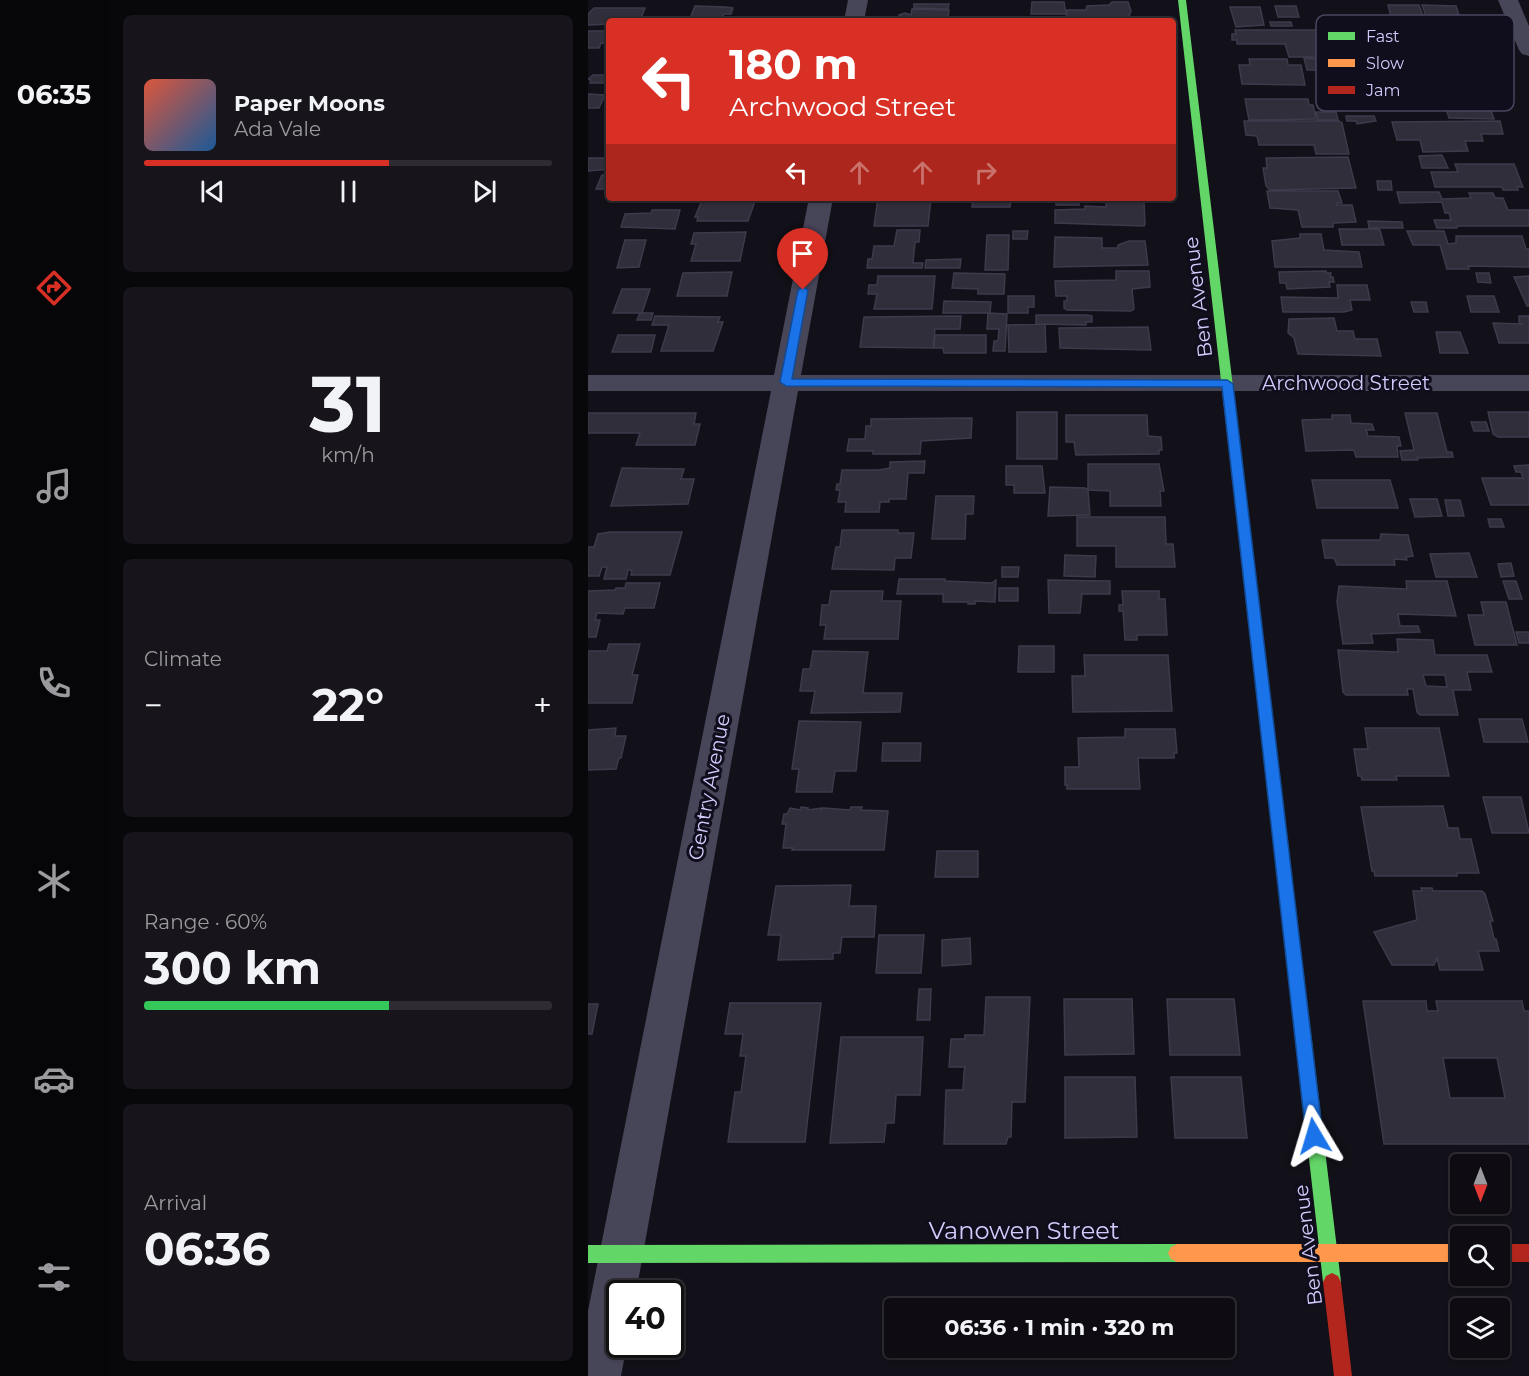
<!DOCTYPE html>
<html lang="en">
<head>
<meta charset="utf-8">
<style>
	:root { --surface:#0e0c12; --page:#17151b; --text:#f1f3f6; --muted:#9b9b9f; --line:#2e2c32; --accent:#d93025 }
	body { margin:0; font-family:Montserrat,sans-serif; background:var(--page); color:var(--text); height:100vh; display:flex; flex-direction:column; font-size:22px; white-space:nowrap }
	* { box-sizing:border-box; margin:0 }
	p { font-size:20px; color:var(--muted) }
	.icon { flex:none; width:33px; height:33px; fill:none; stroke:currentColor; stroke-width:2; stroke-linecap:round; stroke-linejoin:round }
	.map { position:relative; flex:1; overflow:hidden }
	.drawer { display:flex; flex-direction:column; gap:15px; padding:15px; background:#08070a; width:480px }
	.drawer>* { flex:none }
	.banner { position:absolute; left:18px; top:18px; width:570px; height:183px; border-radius:6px; box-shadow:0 2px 4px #0004,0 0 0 2px var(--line); background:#d93025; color:#fff; overflow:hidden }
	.needle { width:39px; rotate:180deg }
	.fabs { position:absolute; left:862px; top:1154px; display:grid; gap:12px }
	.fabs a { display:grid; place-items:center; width:60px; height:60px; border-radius:6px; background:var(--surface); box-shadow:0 2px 4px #0004,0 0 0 2px var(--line); font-size:30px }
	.speed { position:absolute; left:18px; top:1280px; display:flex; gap:12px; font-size:30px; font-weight:700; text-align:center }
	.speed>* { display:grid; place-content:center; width:78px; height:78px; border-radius:50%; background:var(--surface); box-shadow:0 2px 4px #0004,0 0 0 2px var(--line); line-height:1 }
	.speed .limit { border:3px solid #111; border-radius:9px; background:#fff; color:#111 }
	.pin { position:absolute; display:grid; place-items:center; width:51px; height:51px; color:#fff; margin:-62px -26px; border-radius:50% 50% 50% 0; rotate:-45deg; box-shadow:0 0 6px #0007 }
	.pin .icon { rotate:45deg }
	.me { position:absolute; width:66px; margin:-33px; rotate:353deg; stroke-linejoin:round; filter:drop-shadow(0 0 4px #0008) }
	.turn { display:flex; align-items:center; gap:21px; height:126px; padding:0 24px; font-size:27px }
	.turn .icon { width:78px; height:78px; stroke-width:2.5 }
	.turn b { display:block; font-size:42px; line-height:51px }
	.lanes { display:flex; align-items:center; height:57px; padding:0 24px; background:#0003; justify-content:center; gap:30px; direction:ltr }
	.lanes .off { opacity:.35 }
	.big { font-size:45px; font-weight:700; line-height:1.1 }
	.drawer .card { flex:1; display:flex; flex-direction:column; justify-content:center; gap:9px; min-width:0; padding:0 21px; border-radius:9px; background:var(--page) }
	.drawer .dial { align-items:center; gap:0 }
	.dial b { font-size:78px; line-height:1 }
	.song { display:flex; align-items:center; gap:18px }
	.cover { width:72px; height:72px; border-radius:9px; background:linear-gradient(135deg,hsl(10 70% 55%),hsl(210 70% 35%)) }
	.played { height:6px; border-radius:3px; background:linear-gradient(90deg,var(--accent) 60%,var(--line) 60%) }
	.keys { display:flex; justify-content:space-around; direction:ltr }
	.heat { display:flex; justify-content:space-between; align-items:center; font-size:33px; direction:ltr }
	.charge { height:9px; border-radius:4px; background:linear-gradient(90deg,#34c759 60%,var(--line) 0) }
	.trip { position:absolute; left:296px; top:1298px; width:351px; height:60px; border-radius:6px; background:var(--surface); box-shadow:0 2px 4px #0004,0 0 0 2px var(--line); font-weight:700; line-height:60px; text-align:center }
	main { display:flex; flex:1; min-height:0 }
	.dock { display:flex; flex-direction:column; width:108px; justify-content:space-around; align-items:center; background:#060507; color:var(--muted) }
	.dock .icon { width:42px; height:42px }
	.dock .active { color:var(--accent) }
	.dock b { font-size:27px; color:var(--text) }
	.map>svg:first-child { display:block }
	.building { fill:#302e3a; stroke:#3e3a4c; stroke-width:1.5; fill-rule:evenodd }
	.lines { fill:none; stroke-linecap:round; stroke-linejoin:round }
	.street { fill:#474558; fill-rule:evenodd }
	.fast { fill:#63d668; fill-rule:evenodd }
	.slow { fill:#ff974d; fill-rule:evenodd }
	.jam { fill:#b3261e; fill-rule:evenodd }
	.route { fill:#1a73e8; stroke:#114b97; stroke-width:1.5 }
	.labels { text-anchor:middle; stroke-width:6; stroke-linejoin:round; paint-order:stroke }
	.street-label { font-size:20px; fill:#d3cbfb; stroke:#100d1c }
	.near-street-label { font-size:24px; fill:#d3cbfb; stroke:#100d1c }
	.key { fill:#100d1c; stroke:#4a465f; stroke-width:1.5 }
	.key-label { font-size:16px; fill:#d3cbfb }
</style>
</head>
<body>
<main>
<nav class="dock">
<b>06:35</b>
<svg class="icon active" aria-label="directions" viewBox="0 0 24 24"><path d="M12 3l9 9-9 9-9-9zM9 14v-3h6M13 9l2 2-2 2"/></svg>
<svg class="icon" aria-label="music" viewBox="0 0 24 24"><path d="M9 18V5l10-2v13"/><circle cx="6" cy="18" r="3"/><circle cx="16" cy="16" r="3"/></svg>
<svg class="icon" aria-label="phone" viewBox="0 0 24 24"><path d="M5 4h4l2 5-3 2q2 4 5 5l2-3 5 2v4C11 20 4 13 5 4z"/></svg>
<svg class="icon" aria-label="climate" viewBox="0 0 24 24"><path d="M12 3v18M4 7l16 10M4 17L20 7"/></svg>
<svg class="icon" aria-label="car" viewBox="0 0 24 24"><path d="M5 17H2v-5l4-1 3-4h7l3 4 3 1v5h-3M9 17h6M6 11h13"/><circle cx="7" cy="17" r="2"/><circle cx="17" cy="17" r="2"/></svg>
<svg class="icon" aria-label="filters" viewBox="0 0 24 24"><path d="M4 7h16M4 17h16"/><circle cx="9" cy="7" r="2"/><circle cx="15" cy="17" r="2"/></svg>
</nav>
<section class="drawer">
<div class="card">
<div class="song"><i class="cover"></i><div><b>Paper Moons</b><p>Ada Vale</p></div></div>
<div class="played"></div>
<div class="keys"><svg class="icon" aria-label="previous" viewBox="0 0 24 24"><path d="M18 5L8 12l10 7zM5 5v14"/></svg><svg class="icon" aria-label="pause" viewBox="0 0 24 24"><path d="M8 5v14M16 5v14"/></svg><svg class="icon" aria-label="next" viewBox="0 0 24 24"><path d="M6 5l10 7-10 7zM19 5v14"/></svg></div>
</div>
<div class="card dial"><b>31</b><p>km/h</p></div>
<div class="card"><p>Climate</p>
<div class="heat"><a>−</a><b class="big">22°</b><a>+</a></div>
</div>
<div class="card"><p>Range · 60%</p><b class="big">300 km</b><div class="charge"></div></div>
<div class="card"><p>Arrival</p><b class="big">06:36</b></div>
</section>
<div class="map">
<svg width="941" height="1376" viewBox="0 0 941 1376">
	<rect width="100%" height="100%" fill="#121018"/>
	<path class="building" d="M444,2H476L478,14H443Z
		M524,2H540L543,11L541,16L544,17L541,21H478L479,10H498L499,6L521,5Z
		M326,4H361L360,9L326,8Z
		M800,5H831L835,16L803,17Z
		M834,5L868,6L875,27L821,28L819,19H839Z
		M107,6L138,7L145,8L143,14H136L134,19L101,21Z
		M687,6H708L711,17H690Z
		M642,7H672L676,25L648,27Z
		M6,8H57L52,21H21V24L0,25V14Z
		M324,9L361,10L360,18L377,21H313L316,18L311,15L317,13L323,15Z
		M682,22H703L704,26H683Z
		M647,30H729L743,31L744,38H733L736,57H701L697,44H649V40H644V34H648Z
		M0,31H21V44L13,43L11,48H0Z
		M716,58L756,61L758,70H719Z
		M661,59H699L700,65H713L717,85L654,84L651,65H662Z
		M5,75H21V83H2L3,80L0,79Z
		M867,90H896L906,119L861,118L855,99H870Z
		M0,94L17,95L11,108H0Z
		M657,99H720L721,105H725L728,119L661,120Z
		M728,112H748L750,120H730Z
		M758,116H786L788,121L769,124L768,121H759Z
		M656,121H751L754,123L761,154H728L726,145H671L669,136L658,135Z
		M912,121L915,134H893L895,141H877L880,151L835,152L832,140H809L804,122Z
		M854,155L860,168H834L831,156Z
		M760,157L768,188L682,190L678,186L675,168H679L678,158Z
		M0,158H21V169L0,171Z
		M867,164H926L935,187H929L930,190H915L914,187H847L843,172H870Z
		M14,175H21V189H8Z
		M789,181H803L804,190H790Z
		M679,191H750L754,203H749V205H764L768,222L745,223V227H714L710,210L682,208Z
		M809,192H851L854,199L883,198L881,193H905L907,198H915L920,210H941V226H869V228H849L846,220H863L861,213H857L854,202L812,203Z
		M115,198H165L164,201H167L160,221H109L110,217H107Z
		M290,198H343L340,226H286Z
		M385,198H423L422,207H384Z
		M468,198H491V205H468Z
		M518,202H556L557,224L556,226L467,223V210L497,209V206L518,207Z
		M64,210H92L87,229L33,227L37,214L63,213Z
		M780,221L814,222L815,228H781Z
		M751,229H789L792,230L796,245H754Z
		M309,230H332L331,242H327L325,263H335L334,268H279L280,259H284L286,246H306Z
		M425,231H440L439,239H425Z
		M819,231H856L860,244L868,243V236H934L938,249H941V267L880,266L881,269H859L852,245H825Z
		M158,232L152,261H103L108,244H103L106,233Z
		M712,234H733L736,250L771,252L774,267H687L684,241L712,238Z
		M399,235H421L420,270H397Z
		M467,237L514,238V248H530V245L541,241H557L560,265L466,267Z
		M37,240H58L51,267L29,268Z
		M373,259L372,268H337L338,260Z
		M528,271H561L562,287L544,289L546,309L543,311L479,310L476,308V301H479V296H468L467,281L528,280Z
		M738,271V273H743L742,277H745L746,282H741L742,287L699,289L698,283H692L691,272Z
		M144,272L139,296H89L95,273Z
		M366,273L417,274L416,294H390V289L364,288Z
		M888,273H901L903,283L890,282Z
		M290,276H347L344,309H286L289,294H280L281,285H289Z
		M941,276V306H939L926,277Z
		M749,285H779L782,300H762L764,310L756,312H695L693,297L750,298Z
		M34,289H62L54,313H25Z
		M420,296H446V307H440V313H420Z
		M879,296H906L911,312H883Z
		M356,301L403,302L402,313H355Z
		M823,302H838L840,312H826Z
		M52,313H65L63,320H49Z
		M400,313L419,314L417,351H405L406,341H410L411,329H399Z
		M448,315H498L504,316V322H498V325L448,324Z
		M67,316L132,317L130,322H135L125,351H73L81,325H64Z
		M373,316L372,329H347L345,348L272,347L276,317Z
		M931,316H941V343H911L905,323L934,324L931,322Z
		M746,318L749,331H765L767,339H789L793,356L710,354L706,338L700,333L701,319Z
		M457,324L458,352H421L420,325Z
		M560,327L563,350L472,348L471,328Z
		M848,332H872L880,353H852Z
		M30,335H67L63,352H24Z
		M347,335H398V353H356L355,348H346Z
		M429,412H469V459H429Z
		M900,412H941V437H910L905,434Z
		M0,413H108L106,424H112L107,445H48L52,433H0Z
		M817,413H849L859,452H864L865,457L830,458L829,456L830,460H814L812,451L826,450Z
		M478,415H559L560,436L573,437L574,450H571V454L488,455L486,442H478Z
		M744,415H762L763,423L784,424L786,430H778L780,436L811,437L813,446H809L810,457H768L766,450L718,451L714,420L744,419Z
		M384,418L383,438L333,441L332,454H285V451H259L261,439H277L278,426H283V419Z
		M883,422H898L901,431H886Z
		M337,461L336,473H320L318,499H301V502H292L291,512H257L258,502H250L252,490H248L249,484H252L254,470H291L302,468V462Z
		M500,464H571L576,491H572L573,506H522V491L500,490Z
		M941,465V505H903L894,478H935L933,472H928L926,466Z
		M418,466H454L457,493H426V485H418Z
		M34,468L96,469L93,479H106L100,504L23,506Z
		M724,480H802L810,508H729Z
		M462,487L497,488L500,490L502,515L460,516Z
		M348,496H386L385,514H378L377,539H344Z
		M822,499H849L854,516L827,517Z
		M857,500H872L876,516H860Z
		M489,517H577L578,544H585L587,567H528V546H489Z
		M900,519H913L916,527H902Z
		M254,530H310V533H326L323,558H307L306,570L244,569L248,547H252Z
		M22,532H94L82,575H43L44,570H40L38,579H16L19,567H14L11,576H0V547H6L10,534Z
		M793,534L820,535L825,556L818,557L819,560L806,559L807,565H749L746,558H737L734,540H792Z
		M881,553L889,577H848L842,554Z
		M477,555L508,556L507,577L476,576Z
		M923,563L926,576L913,577L910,564Z
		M414,567H431L430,577H414Z
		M311,579H357V581L404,583L408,580L407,602L387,601V604H380V602H355V594H309Z
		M460,580L522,581V594H494L492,613H461Z
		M818,581H859L868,616L810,614L812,626H830L832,632L783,634L785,643L755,644L749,602L751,586L819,589Z
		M915,581H928L934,599H921Z
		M38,583H72L66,608H37L35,614L9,613L7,620H12L8,637H0V591L27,590L28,588H37Z
		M411,588H430V601H411Z
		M243,591H295L294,601H313L310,639H236L238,625H232L234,605H241Z
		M534,591H571V599H577L579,635H549V640H537L535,611H531V605H535Z
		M893,602H918L929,645H887L880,615H896Z
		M928,632H941V643H931Z
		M809,639L845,640L847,655H899L904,672H879L883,690H865L870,715H832L829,712L825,689H819L820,695H758L755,692L750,650L810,652ZM835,675H857L859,687L838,686Z
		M21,644H52L44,675H50L44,703H0V651H19Z
		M431,646H466V672H430Z
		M225,651L280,652L275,693H314L312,712L223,713L227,691H212L215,669H222Z
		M496,655H580L584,711L485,712L484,676H497Z
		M891,719H934L940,742H896Z
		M211,721L273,722L268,771H247L244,792H208L211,769H204Z
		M28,728L27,736H38L33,758H31L28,769L0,770V730Z
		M777,728H851L861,776H808L809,780H774L773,776H770L766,749H780Z
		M537,729H587L589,753H586V758H550L552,789H479V785H477V767H491L490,738L537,737Z
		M295,743H333L332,761H294Z
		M895,797H933L941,833H904Z
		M855,806L860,828H870L872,839H883L891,873H869V876H787L786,871H784L773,807Z
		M213,807L220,808V810L234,808L233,810L236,808L262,810L263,807H274L273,810L300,811L296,850H204L205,848H195L198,824H194L196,814H199L202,808L213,810Z
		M349,851H390V877H347Z
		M263,885L261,906H288L286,937H254L252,953H245V959L190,960L193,935H180L188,886Z
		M833,888H844L845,891H894L897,894L905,921H902L906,939H908L911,951H890L895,970H852L849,958L846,965H804L786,932L829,920L825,891H834Z
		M291,935H336L333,973H288Z
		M382,938L383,964L354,966V940Z
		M331,989H343L342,1020H329Z
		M398,997H442L437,1102H424L423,1137H420L418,1144H356L358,1090H375L376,1072L377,1067H361L363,1039H377V1035H396Z
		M476,999H544L546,1054L477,1055Z
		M579,999H646L652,1055H582Z
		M775,1001H838L839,1011H850L848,1001H934L936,1011H941V1144H796ZM855,1058H909L917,1098H862Z
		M142,1003H233L217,1142H140L147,1092H153L158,1056H152L155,1034H137Z
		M0,1004H10L4,1034H0Z
		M253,1037H335L332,1095H308L306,1123H298L296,1142L242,1143Z
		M477,1077H547L549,1137L477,1138Z
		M583,1077H653L659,1138H587Z"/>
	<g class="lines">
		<path class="street" d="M260,0H280L276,21H256Z
			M910,0H930L941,26V56L934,54L931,50Z
			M221,198H245L213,375H941V391H210L48,1293H32V1344H39L33,1376H0V1311L183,391H0V375H186Z"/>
		<path class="fast" d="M590,0H598L655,469L649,473L643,469Z
			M684,765L689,766L691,770L753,1282L750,1288L744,1291L738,1288L735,1282L677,770L679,766Z
			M589,1244L595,1247L598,1253L595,1259L589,1262L0,1263V1245Z"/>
		<path class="slow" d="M589,1244H873V1262H589L583,1259L580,1253L583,1247Z"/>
		<path class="jam" d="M649,465L655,469L691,770L689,774H679L677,770L643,469Z
			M912,1244H941V1262H912Z
			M744,1273L750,1276L753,1282L764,1376H746L735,1282L738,1276Z"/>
	</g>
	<path class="route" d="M215,287L220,290L204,379L639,380L645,384L735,1136L733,1141L726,1144L720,1141L718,1136L634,387L198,386L192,382L210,290Z"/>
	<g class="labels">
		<g class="street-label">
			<text transform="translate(610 297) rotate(-97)" y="7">Ben Avenue</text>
			<text x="758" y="390">Archwood Street</text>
			<text transform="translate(121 787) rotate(-79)" y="7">Gentry Avenue</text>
			<text transform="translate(720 1245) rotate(-97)" y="7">Ben Avenue</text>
		</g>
		<g class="near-street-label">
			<text x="436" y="1239">Vanowen Street</text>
		</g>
	</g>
	<rect x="728" y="15" width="198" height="96" rx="9" class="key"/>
	<rect x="740" y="32" width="27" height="8" fill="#63d668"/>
	<rect x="740" y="59" width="27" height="8" fill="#ff974d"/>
	<rect x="740" y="86" width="27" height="8" fill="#b3261e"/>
	<g class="key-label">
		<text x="778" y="42">Fast</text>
		<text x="778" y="69">Slow</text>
		<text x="778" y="96">Jam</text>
	</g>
</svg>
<div class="fabs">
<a><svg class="needle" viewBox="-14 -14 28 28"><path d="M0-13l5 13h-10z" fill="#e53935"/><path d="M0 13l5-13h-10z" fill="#9b9b9f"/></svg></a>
<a><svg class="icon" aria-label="search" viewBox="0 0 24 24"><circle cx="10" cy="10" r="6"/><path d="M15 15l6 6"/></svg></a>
<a><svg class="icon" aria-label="layers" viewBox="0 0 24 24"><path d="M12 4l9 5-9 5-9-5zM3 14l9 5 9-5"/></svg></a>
</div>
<div class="speed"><div class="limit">40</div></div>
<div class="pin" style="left:215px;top:290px;background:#d93025"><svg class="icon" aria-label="arrive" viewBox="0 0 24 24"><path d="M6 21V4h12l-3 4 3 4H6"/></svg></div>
<svg class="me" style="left:726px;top:1136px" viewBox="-20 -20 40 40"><path d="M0-17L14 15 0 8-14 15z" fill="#1a73e8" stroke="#fff" stroke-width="4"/></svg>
<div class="trip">06:36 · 1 min · 320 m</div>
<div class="banner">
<div class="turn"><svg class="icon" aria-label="left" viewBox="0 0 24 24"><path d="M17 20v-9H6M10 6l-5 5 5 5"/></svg><div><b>180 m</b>Archwood Street</div></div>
<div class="lanes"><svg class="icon" aria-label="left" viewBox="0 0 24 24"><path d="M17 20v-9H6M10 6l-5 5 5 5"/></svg><svg class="icon off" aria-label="ahead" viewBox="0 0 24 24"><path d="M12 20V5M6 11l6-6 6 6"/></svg><svg class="icon off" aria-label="ahead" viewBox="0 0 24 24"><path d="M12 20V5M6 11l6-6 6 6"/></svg><svg class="icon off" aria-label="right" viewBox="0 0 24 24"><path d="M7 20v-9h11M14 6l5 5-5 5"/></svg></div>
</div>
</div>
</main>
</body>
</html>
